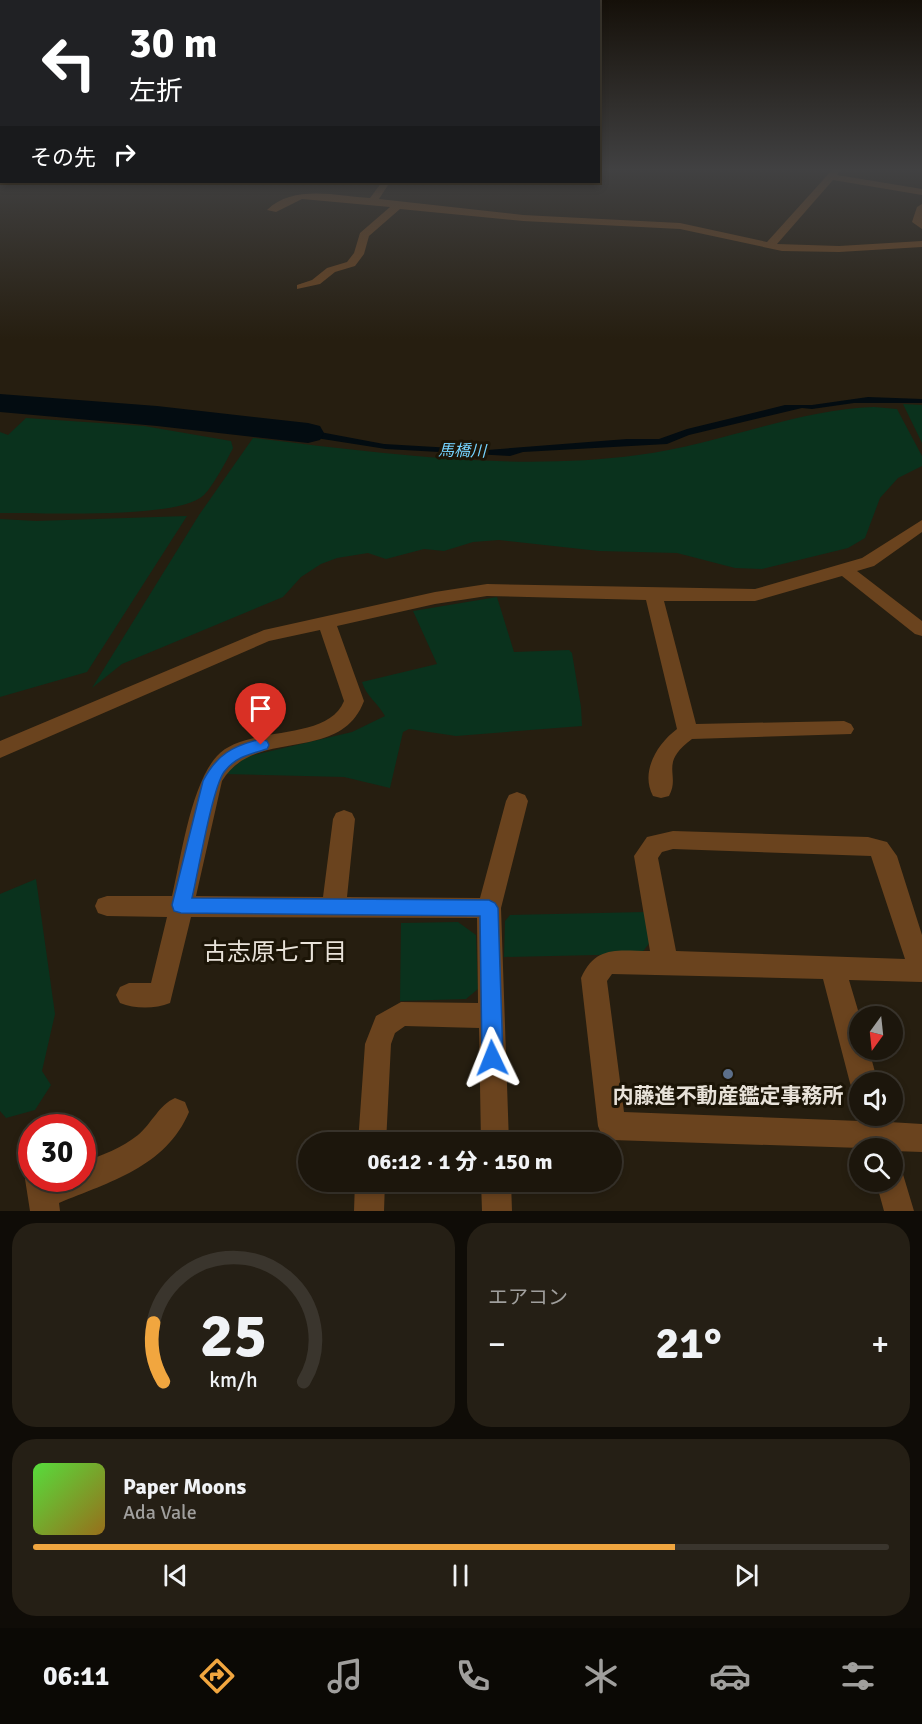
<!DOCTYPE html>
<html lang="ja">
<head>
<meta charset="utf-8">
<style>
	:root { --surface:#1c160c; --page:#251f15; --text:#f1f3f6; --muted:#a09f9d; --line:#3a352d; --accent:#f1a63f }
	body { margin:0; font-family:Signika,"Noto Sans JP",sans-serif; background:var(--page); color:var(--text); height:100vh; display:flex; flex-direction:column; font-size:22px; white-space:nowrap }
	* { box-sizing:border-box; margin:0 }
	p { font-size:20px; color:var(--muted) }
	.icon { flex:none; width:33px; height:33px; fill:none; stroke:currentColor; stroke-width:2; stroke-linecap:round; stroke-linejoin:round }
	.map { position:relative; height:1211px; overflow:hidden }
	.sheet { display:flex; flex-direction:column; gap:12px; padding:12px; background:#0f0c07; flex:1 }
	.sheet>* { flex:none }
	.top-card { position:absolute; left:0px; top:0px; width:600px; height:183px; box-shadow:0 3px 9px #0003,0 0 0 2px var(--line); background:#202124; color:#fff; overflow:hidden }
	.needle { width:39px; rotate:195deg }
	.buttons { position:absolute; left:849px; top:1006px; display:grid; gap:12px }
	.buttons a { display:grid; place-items:center; width:54px; height:54px; border-radius:50%; background:var(--surface); box-shadow:0 3px 9px #0003,0 0 0 2px var(--line); font-size:30px }
	.speed { position:absolute; left:18px; top:1114px; display:flex; gap:12px; font-size:30px; font-weight:700; text-align:center }
	.speed>* { display:grid; place-content:center; width:78px; height:78px; border-radius:50%; background:var(--surface); box-shadow:0 3px 9px #0003,0 0 0 2px var(--line); line-height:1 }
	.speed .limit { border:9px solid #d22; background:#fff; color:#111 }
	.pin { position:absolute; display:grid; place-items:center; width:51px; height:51px; color:#fff; margin:-62px -26px; border-radius:50% 50% 50% 0; rotate:-45deg; box-shadow:0 0 6px #0007 }
	.pin .icon { rotate:45deg }
	.me { position:absolute; width:66px; margin:-33px; rotate:358deg; stroke-linejoin:round; filter:drop-shadow(0 0 4px #0008) }
	.turn { display:flex; align-items:center; gap:21px; height:126px; padding:0 30px; font-size:27px }
	.turn .icon { width:78px; height:78px; stroke-width:2.5 }
	.turn b { display:block; font-size:42px; line-height:51px }
	.then { display:flex; align-items:center; height:57px; padding:0 30px; background:#0003; gap:12px; font-size:22px }
	.big { font-size:45px; font-weight:800; line-height:1.1 }
	.sheet .card { flex:1; display:flex; flex-direction:column; justify-content:center; gap:9px; min-width:0; padding:0 21px; border-radius:24px; background:var(--page) }
	.sheet .dial { align-items:center; gap:0 }
	.dial svg { height:156px; overflow:visible; fill:none; stroke:var(--line); stroke-width:7; stroke-linecap:round; text-anchor:middle }
	.dial text { fill:var(--text); stroke:none }
	.song { display:flex; align-items:center; gap:18px }
	.cover { width:72px; height:72px; border-radius:9px; background:linear-gradient(135deg,hsl(110 70% 55%),hsl(40 70% 35%)) }
	.played { height:6px; border-radius:3px; background:linear-gradient(90deg,var(--accent) 75%,var(--line) 75%) }
	.keys { display:flex; justify-content:space-around; direction:ltr }
	.heat { display:flex; justify-content:space-between; align-items:center; font-size:33px; direction:ltr }
	.sheet .tiles { flex:1; display:grid; gap:12px; grid-template-columns:1fr 1fr }
	.card:last-child { grid-column:span 2 }
	.trip { position:absolute; left:298px; top:1132px; width:324px; height:60px; border-radius:30px; background:var(--surface); box-shadow:0 3px 9px #0003,0 0 0 2px var(--line); font-weight:800; line-height:60px; text-align:center }
	.tabs { display:flex; height:96px; justify-content:space-around; align-items:center; background:#0b0905; color:var(--muted) }
	.tabs .icon { width:42px; height:42px }
	.tabs .selected { color:var(--accent) }
	.tabs b { font-size:27px; color:var(--text) }
	.map>svg:first-child { display:block }
	.green { fill:#0a321d }
	.water { fill:#030c11 }
	.lines { fill:none; stroke-linecap:round; stroke-linejoin:round }
	.river { fill:#030c11; fill-rule:evenodd }
	.street { fill:#6a431e; fill-rule:evenodd }
	.route { fill:#1a73e8; stroke:#114b97; stroke-width:1.5 }
	.service-dot { fill:#5c6f8a; stroke:#1c1507; stroke-width:2 }
	.labels { text-anchor:middle; stroke-width:6; stroke-linejoin:round; paint-order:stroke }
	.far-water-label { font-size:16px; font-style:italic; fill:#75d3ff; stroke:#1c1507 }
	.near-poi-label { font-size:21px; font-weight:bold; fill:#e8e2d9; stroke:#1c1507 }
	.near-neighbourhood-label { font-size:24px; fill:#e8e2d9; stroke:#1c1507 }
</style>
</head>
<body>
<div class="map">
<svg width="922" height="1211" viewBox="0 0 922 1211">
	<rect width="100%" height="100%" fill="#261e10"/>
	<path class="green" d="M903,404L922,405V443Z
		M874,407L897,409L922,456V466L898,478L880,498L865,538L848,548L762,569L735,568L677,553L599,551L499,540L473,542L444,551L424,549L386,559L368,553L337,558L321,564L301,577L283,597L122,664L92,688L199,515L253,438C379,453 511,472 638,455C718,445 794,410 874,407Z
		M26,418L144,426L231,441L233,448C227,460 213,486 204,495C178,520 40,512 0,513V432L8,435Z
		M187,516L87,672L0,697V519L36,521Z
		M497,597L514,652L569,650L572,653L581,707L582,726L456,736L409,729L403,732L390,788L344,777L225,774L246,757L352,732L385,716C378,703 366,696 362,682L437,664L413,611Z
		M36,879L55,1014L42,1071L51,1085L35,1110L6,1118L0,1111V894Z
		M645,912L651,941L641,954L504,957L505,921L510,915Z
		M458,922L476,935L478,989L466,999L400,1001L401,923Z"/>
	<path class="water" d="M868,397L922,399V403H854L812,409L802,408L689,435L667,444L523,452L510,456L386,449L253,428L254,425L320,432L384,444L487,450L627,439H659L687,429L785,405H812Z"/>
	<g class="lines">
		<path class="river" d="M0,394L157,406L308,423L320,426L324,433L320,440L308,443L157,426L0,412Z"/>
		<path class="street" d="M832,170H841L837,175L922,189V195L833,180L777,244L839,246L922,241V247L839,252L782,251L680,229L523,221L400,209L369,236L364,254L355,266L335,272L320,284L297,289V285L312,280L327,268L347,262L354,253L360,233L390,207L302,199L276,212L267,210C293,184 337,196 370,198L382,182H390L379,199L523,215L680,223L767,242Z
			M922,204V229L912,222L917,207Z
			M922,520V532L874,566L857,571L922,621V636L915,634L842,576L755,601H664L696,724L844,721L851,724L854,729L851,734L692,739C658,764 681,774 669,796L661,798L653,796C640,772 657,744 677,729L646,600L487,596L435,604L337,626L364,701C340,765 255,726 222,781L196,896L323,897L333,819L336,813L344,810L352,813L355,819L347,897L480,898L506,801L509,795L517,792L525,795L528,801L501,908L509,1143H481L479,1028L405,1026L395,1033L391,1044L386,1143H358L365,1044L376,1016L401,1002L478,1003L477,918L191,917L170,1003C155,1009 135,1009 120,1003L116,995L120,987L129,983H151L167,917L107,916L98,913L95,906L98,899L107,896H172C181,858 191,784 217,756C246,724 327,743 344,701L320,630L269,641L0,758V741L264,630L435,592L487,584L755,589L862,558Z
			M673,831L868,837L887,842L897,856L922,935V982L849,980L860,1017V1050H869L878,1083H860V1095L854,1093L850,1083L823,979L612,974L607,981L624,1112L860,1121V1114L887,1116L889,1122L922,1124V1152L894,1151L892,1154V1149L612,1140L602,1136L598,1126L581,978C596,944 619,951 650,951L634,856L647,837ZM673,849L871,856L905,959L676,951L658,858L662,852Z
			M175,1098L185,1102L189,1112C166,1167 109,1182 59,1203L60,1211H30L25,1179L30,1169L32,1168V1179H82V1163C102,1155 122,1148 138,1135C152,1123 159,1105 175,1098Z
			M892,1168L902,1171L914,1211H884L876,1182H892Z
			M355,1182H385L384,1211H354Z
			M481,1182H511L512,1211H482Z"/>
	</g>
	<linearGradient id="sky" x2="0" y2="1"><stop stop-color="#151009"/><stop offset="0.5" stop-color="#414142"/><stop offset="1" stop-color="#414142" stop-opacity="0"/></linearGradient>
	<rect width="922" height="339" fill="url(#sky)"/>
	<path class="route" d="M261,739L267,741L269,745L267,749C250,754 235,757 224,772C212,789 198,873 192,898L489,900L495,903L498,908L503,1058L500,1065L492,1068L485,1065L482,1058L480,916L181,913L174,911L172,905L203,781C217,754 233,746 261,739Z"/>
	<circle class="service-dot" cx="728" cy="1074" r="6"/>
	<g class="labels">
		<g class="far-water-label">
			<text transform="translate(462 450) rotate(1)" y="6">馬橋川</text>
		</g>
		<g class="near-poi-label">
			<text x="728" y="1103">内藤進不動産鑑定事務所</text>
		</g>
		<g class="near-neighbourhood-label">
			<text x="275" y="960">古志原七丁目</text>
		</g>
	</g>
</svg>
<div class="buttons">
<a><svg class="needle" viewBox="-14 -14 28 28"><path d="M0-13l5 13h-10z" fill="#e53935"/><path d="M0 13l5-13h-10z" fill="#a09f9d"/></svg></a>
<a><svg class="icon" aria-label="sound" viewBox="0 0 24 24"><path d="M4 9h4l5-4v14l-5-4H4zM17 9q2 3 0 6"/></svg></a>
<a><svg class="icon" aria-label="search" viewBox="0 0 24 24"><circle cx="10" cy="10" r="6"/><path d="M15 15l6 6"/></svg></a>
</div>
<div class="speed"><div class="limit">30</div></div>
<div class="pin" style="left:261px;top:745px;background:#d93025"><svg class="icon" aria-label="arrive" viewBox="0 0 24 24"><path d="M6 21V4h12l-3 4 3 4H6"/></svg></div>
<svg class="me" style="left:492px;top:1058px" viewBox="-20 -20 40 40"><path d="M0-17L14 15 0 8-14 15z" fill="#1a73e8" stroke="#fff" stroke-width="4"/></svg>
<div class="trip">06:12 · 1 分 · 150 m</div>
<div class="top-card">
<div class="turn"><svg class="icon" aria-label="left" viewBox="0 0 24 24"><path d="M17 20v-9H6M10 6l-5 5 5 5"/></svg><div><b>30 m</b>左折</div></div>
<div class="then">その先<svg class="icon" aria-label="right" viewBox="0 0 24 24"><path d="M7 20v-9h11M14 6l5 5-5 5"/></svg></div>
</div>
</div>
<section class="sheet">
<div class="tiles">
<div class="card dial"><svg viewBox="0 0 100 80">
<path d="M14 69A42 42 0 1 1 86 69"/>
<path d="M14 69A42 42 0 0 1 9 39" stroke="#f1a63f"/>
<text x="50" y="56" font-size="32" font-weight="700">25</text>
<text x="50" y="72" font-size="11">km/h</text>
</svg></div>
<div class="card"><p>エアコン</p>
<div class="heat"><a>−</a><b class="big">21°</b><a>+</a></div>
</div>
<div class="card">
<div class="song"><i class="cover"></i><div><b>Paper Moons</b><p>Ada Vale</p></div></div>
<div class="played"></div>
<div class="keys"><svg class="icon" aria-label="previous" viewBox="0 0 24 24"><path d="M18 5L8 12l10 7zM5 5v14"/></svg><svg class="icon" aria-label="pause" viewBox="0 0 24 24"><path d="M8 5v14M16 5v14"/></svg><svg class="icon" aria-label="next" viewBox="0 0 24 24"><path d="M6 5l10 7-10 7zM19 5v14"/></svg></div>
</div>
</div>
</section>
<nav class="tabs">
<b>06:11</b>
<svg class="icon selected" aria-label="directions" viewBox="0 0 24 24"><path d="M12 3l9 9-9 9-9-9zM9 14v-3h6M13 9l2 2-2 2"/></svg>
<svg class="icon" aria-label="music" viewBox="0 0 24 24"><path d="M9 18V5l10-2v13"/><circle cx="6" cy="18" r="3"/><circle cx="16" cy="16" r="3"/></svg>
<svg class="icon" aria-label="phone" viewBox="0 0 24 24"><path d="M5 4h4l2 5-3 2q2 4 5 5l2-3 5 2v4C11 20 4 13 5 4z"/></svg>
<svg class="icon" aria-label="climate" viewBox="0 0 24 24"><path d="M12 3v18M4 7l16 10M4 17L20 7"/></svg>
<svg class="icon" aria-label="car" viewBox="0 0 24 24"><path d="M5 17H2v-5l4-1 3-4h7l3 4 3 1v5h-3M9 17h6M6 11h13"/><circle cx="7" cy="17" r="2"/><circle cx="17" cy="17" r="2"/></svg>
<svg class="icon" aria-label="filters" viewBox="0 0 24 24"><path d="M4 7h16M4 17h16"/><circle cx="9" cy="7" r="2"/><circle cx="15" cy="17" r="2"/></svg>
</nav>
</body>
</html>
